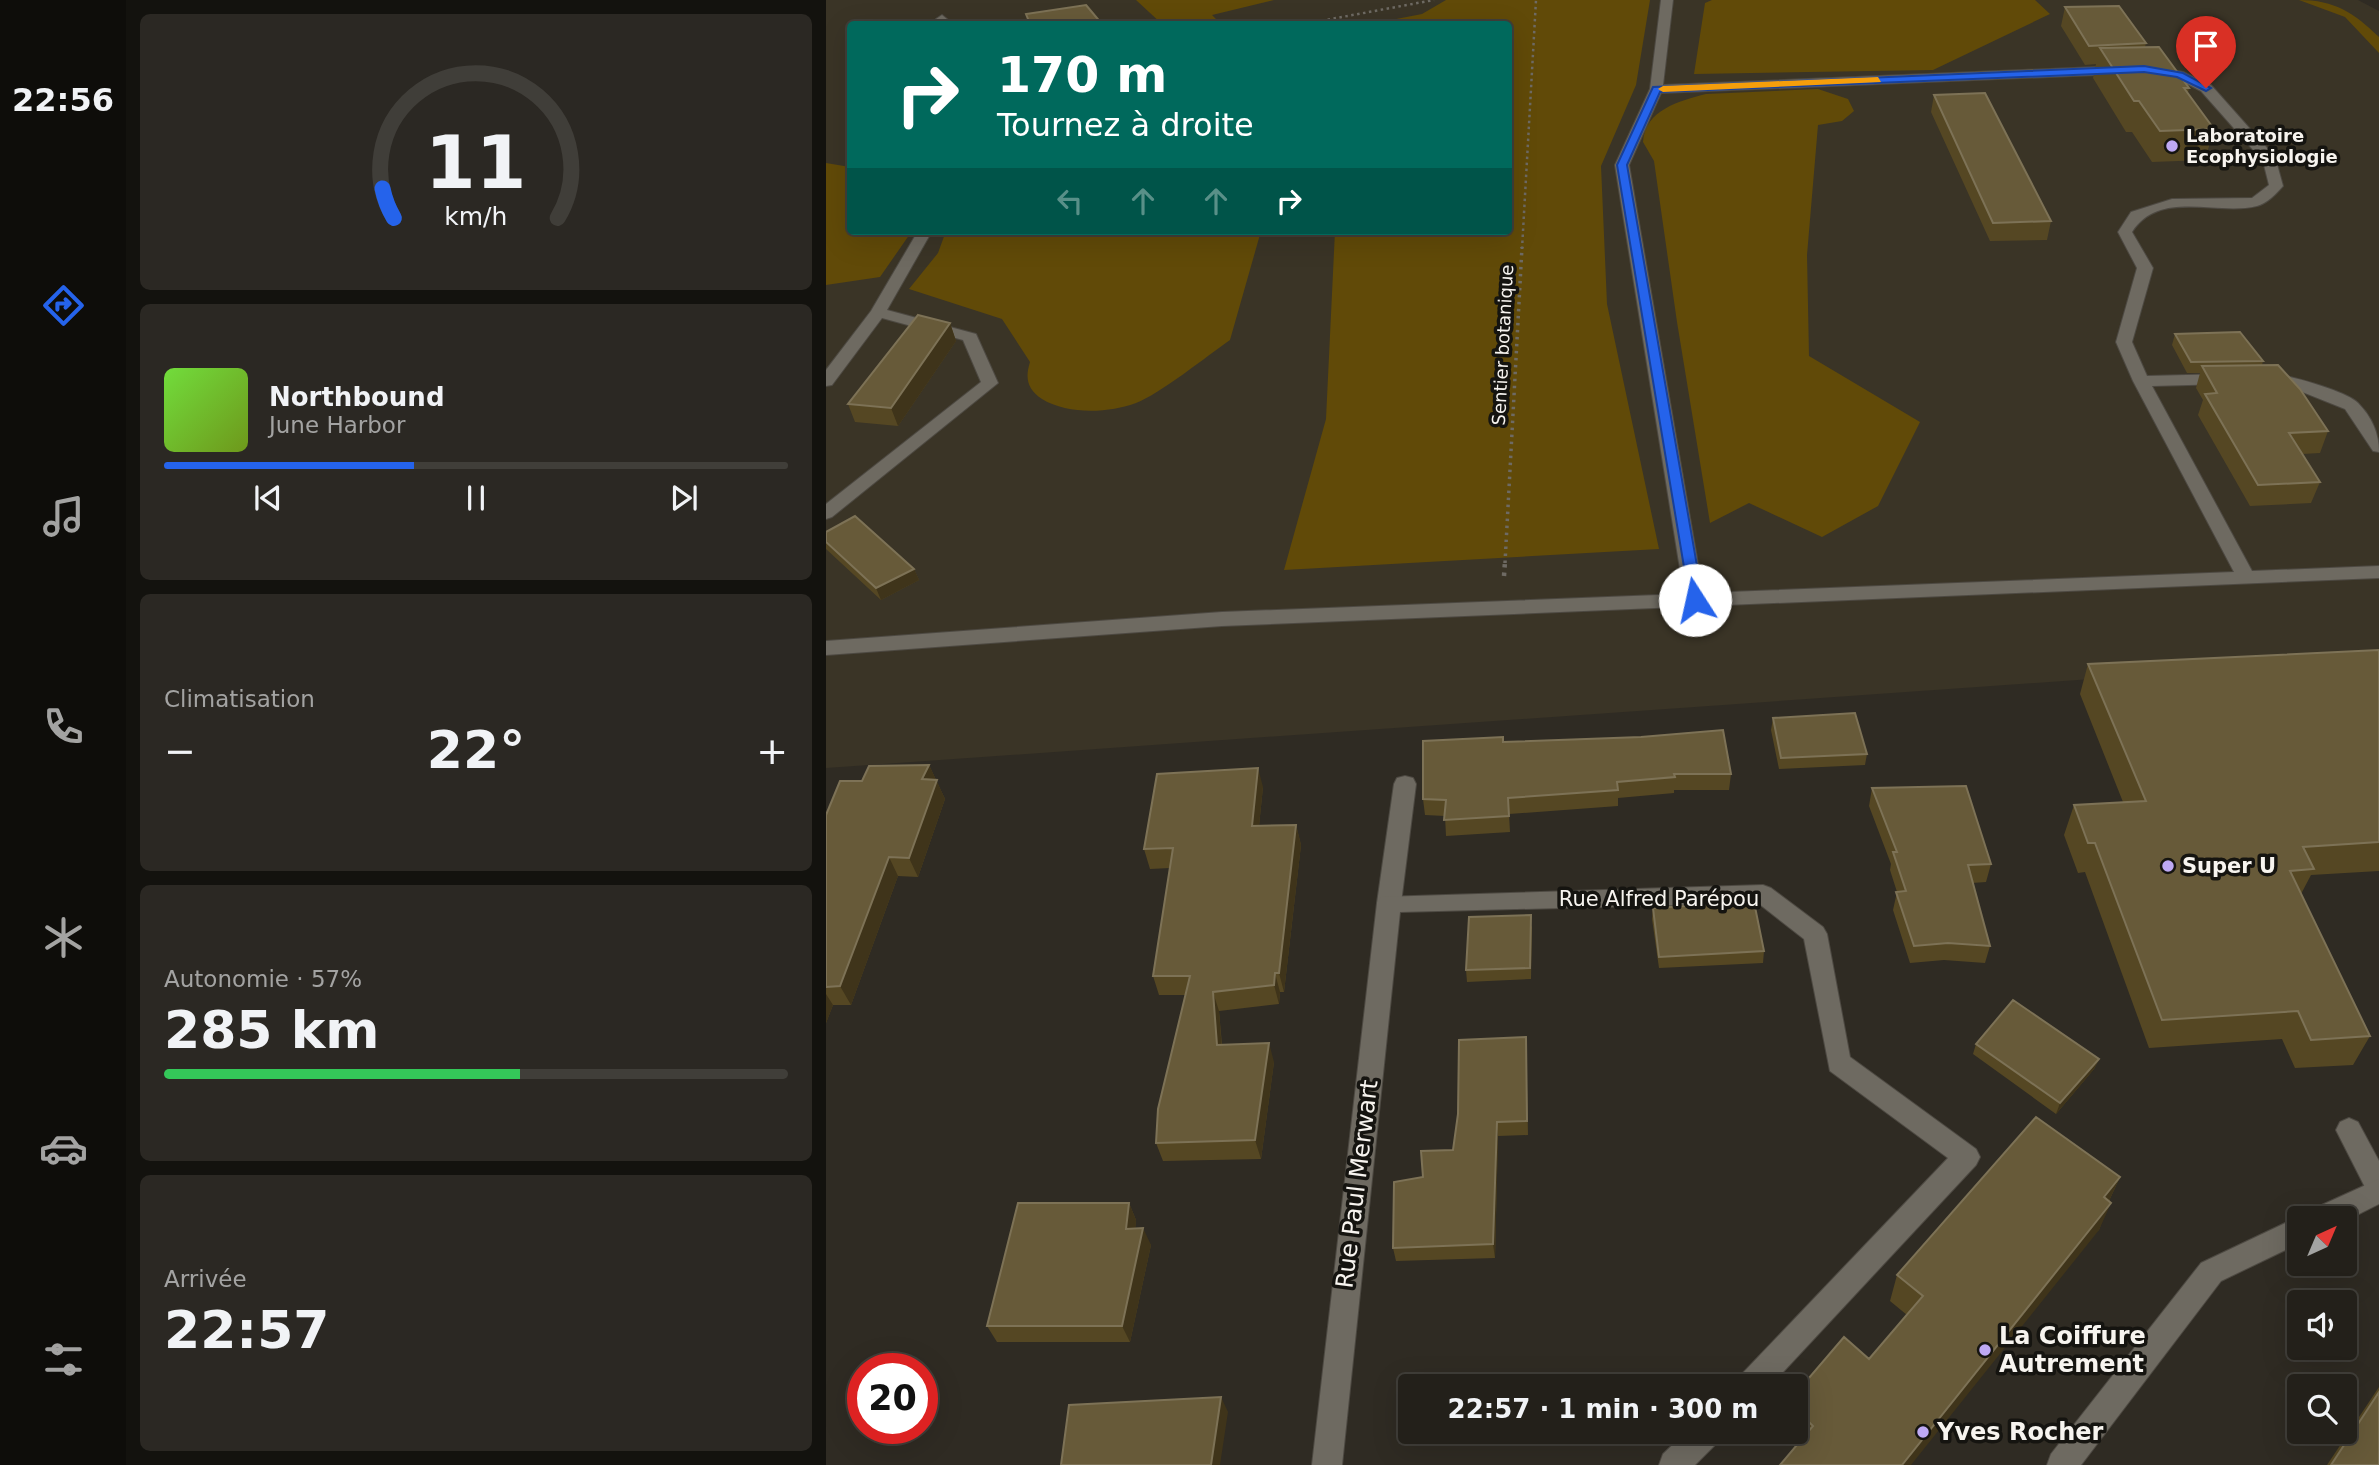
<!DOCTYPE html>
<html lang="fr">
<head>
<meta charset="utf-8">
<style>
	:root { --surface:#23201a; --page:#2b2823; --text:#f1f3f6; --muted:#a3a3a2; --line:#403e39; --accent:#2563eb }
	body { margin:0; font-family:"DejaVu Sans",sans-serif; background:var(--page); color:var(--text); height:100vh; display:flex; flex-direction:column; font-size:26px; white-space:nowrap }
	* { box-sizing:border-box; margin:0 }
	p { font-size:23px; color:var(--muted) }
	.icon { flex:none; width:38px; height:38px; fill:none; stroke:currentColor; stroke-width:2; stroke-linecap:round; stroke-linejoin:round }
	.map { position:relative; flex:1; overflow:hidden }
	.drawer { display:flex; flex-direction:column; gap:14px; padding:14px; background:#13120e; width:700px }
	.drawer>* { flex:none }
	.guide { position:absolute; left:21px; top:21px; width:665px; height:214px; border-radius:7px; box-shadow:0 7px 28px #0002,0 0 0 2px var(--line); background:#00695c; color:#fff; overflow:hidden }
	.needle { width:46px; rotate:44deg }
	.buttons { position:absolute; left:1461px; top:1206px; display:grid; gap:14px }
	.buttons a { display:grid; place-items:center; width:70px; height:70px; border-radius:7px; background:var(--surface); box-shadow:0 7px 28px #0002,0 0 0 2px var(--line); font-size:35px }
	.speed { position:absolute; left:21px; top:1353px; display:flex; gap:14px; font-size:35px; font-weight:700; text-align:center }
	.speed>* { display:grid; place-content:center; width:91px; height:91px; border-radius:50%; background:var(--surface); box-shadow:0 7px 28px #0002,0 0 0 2px var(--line); line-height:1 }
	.speed .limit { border:10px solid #d22; background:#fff; color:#111 }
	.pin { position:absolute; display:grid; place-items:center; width:60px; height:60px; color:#fff; margin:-72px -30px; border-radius:50% 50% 50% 0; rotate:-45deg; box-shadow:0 0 7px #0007 }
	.pin .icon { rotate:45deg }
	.me { position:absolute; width:77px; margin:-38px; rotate:350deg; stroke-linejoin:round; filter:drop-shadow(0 0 5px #0008) }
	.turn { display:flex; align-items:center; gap:24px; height:147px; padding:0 35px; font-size:32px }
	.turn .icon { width:91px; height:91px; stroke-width:2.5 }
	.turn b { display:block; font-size:49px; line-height:60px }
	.lanes { display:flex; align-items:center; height:66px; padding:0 35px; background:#0003; justify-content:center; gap:35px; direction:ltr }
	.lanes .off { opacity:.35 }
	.big { font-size:52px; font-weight:800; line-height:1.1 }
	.drawer .widget { flex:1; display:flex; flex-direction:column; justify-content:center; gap:10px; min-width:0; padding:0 24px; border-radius:10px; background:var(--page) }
	.drawer .dial { align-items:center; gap:0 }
	.dial svg { height:182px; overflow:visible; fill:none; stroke:var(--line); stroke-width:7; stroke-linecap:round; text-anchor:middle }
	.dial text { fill:var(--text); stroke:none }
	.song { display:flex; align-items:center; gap:21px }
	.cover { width:84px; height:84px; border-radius:10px; background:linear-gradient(135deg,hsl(100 70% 55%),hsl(80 70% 35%)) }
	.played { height:7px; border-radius:4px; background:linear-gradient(90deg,var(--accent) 40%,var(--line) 40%) }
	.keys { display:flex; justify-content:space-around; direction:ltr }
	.heat { display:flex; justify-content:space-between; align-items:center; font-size:38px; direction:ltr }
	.charge { height:10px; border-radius:5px; background:linear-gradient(90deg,#34c759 57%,var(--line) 0) }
	.trip { position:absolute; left:572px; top:1374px; width:410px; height:70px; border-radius:7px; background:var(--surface); box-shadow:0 7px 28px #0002,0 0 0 2px var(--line); font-weight:800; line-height:70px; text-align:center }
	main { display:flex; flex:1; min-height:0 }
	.dock { display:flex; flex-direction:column; width:126px; justify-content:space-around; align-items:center; background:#0e0d0a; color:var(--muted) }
	.dock .icon { width:49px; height:49px }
	.dock .selected { color:var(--accent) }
	.dock b { font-size:32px; color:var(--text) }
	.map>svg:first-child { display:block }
	.built { fill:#3a3426; fill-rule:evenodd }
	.green { fill:#614a08 }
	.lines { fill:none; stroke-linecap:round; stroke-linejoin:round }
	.service-casing { stroke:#4d4942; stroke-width:2 }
	.minor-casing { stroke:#4d4942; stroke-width:2 }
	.tertiary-casing { stroke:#4d4942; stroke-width:2 }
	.path-far2 { stroke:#6e6a63; stroke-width:2.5; stroke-dasharray:2.5 3.5; stroke-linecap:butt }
	.path-far1 { stroke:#6e6a63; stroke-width:3.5; stroke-dasharray:2.5 4.5; stroke-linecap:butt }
	.path { stroke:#6e6a63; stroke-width:4.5; stroke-dasharray:3.5 5; stroke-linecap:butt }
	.service { fill:#6e6a61; fill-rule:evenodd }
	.minor { fill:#6e6a61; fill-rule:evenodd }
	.tertiary { fill:#6e6a61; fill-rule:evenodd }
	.wall { fill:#554723 }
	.shaded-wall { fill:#3f341a }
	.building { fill:#675a39; stroke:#7d7256; stroke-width:2 }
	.route { fill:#2563eb; stroke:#184099; stroke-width:2 }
	.slow { fill:#f59e0b }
	.poi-dot { fill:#bea9f4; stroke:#151410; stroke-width:2.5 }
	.labels { text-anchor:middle; stroke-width:7; stroke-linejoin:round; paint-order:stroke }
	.far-poi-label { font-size:18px; font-weight:bold; fill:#f7f4ef; stroke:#151410; text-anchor:start }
	.far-street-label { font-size:18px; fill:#f7f4ef; stroke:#151410 }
	.poi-label { font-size:21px; font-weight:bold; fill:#f7f4ef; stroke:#151410; text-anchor:start }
	.street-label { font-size:21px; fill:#f7f4ef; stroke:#151410 }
	.near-street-label { font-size:24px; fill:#f7f4ef; stroke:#151410 }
	.near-poi-label { font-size:24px; font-weight:bold; fill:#f7f4ef; stroke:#151410; text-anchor:start }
</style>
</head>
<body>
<main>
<nav class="dock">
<b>22:56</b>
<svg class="icon selected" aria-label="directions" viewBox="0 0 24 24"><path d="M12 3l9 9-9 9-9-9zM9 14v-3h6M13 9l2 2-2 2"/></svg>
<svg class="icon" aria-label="music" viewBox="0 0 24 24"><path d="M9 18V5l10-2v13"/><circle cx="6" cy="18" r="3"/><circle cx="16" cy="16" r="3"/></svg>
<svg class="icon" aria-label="phone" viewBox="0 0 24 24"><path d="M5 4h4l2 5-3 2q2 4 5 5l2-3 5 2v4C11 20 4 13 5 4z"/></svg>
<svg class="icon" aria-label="climate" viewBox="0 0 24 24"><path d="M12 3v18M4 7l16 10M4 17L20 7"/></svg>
<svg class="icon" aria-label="car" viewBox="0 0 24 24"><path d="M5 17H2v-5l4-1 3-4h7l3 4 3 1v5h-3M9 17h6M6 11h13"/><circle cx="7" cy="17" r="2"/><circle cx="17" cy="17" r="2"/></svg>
<svg class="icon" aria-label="filters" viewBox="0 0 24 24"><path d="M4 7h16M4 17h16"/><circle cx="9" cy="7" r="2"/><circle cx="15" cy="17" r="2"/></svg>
</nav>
<section class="drawer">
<div class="widget dial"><svg viewBox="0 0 100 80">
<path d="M14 69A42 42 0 1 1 86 69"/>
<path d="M14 69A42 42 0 0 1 9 56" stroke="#2563eb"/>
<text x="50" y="56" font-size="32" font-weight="700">11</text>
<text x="50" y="72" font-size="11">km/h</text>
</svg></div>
<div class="widget">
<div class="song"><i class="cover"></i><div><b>Northbound</b><p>June Harbor</p></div></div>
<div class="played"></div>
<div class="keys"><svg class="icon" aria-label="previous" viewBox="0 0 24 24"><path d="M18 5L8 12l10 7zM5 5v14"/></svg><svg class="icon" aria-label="pause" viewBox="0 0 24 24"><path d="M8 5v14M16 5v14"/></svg><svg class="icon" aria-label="next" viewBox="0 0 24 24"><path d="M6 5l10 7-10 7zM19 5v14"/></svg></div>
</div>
<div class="widget"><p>Climatisation</p>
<div class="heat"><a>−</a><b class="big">22°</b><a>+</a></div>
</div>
<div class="widget"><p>Autonomie · 57%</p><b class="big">285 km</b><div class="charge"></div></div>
<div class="widget"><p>Arrivée</p><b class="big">22:57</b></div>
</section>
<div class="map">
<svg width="1553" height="1465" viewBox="0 0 1553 1465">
	<rect width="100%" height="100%" fill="#2f2b23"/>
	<path class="built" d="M0,0H1532L1553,11V662L1336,674L0,768ZM24,24H682V231H24Z"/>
	<path class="green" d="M310,0H448L386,15L395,24H336Z
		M620,0H824L810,85L775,166L781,304L833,549L458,570L500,419L509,231H682V24H559L560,21L596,14Z
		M886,0H1209L1224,14L1107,70L868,74L879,3Z
		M1473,0C1509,0 1528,13 1553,37V53L1519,17Z
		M992,89L1022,99L1028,111L1016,121L992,125L981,255L983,356L1094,422L1052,506L996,537L923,503L884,523L851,322L828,161L817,142C819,110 853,101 880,94Z
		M0,163L24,167V231H86L54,277L0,285Z
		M120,231H435L404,340C381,356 334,394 310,403C283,413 242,415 216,399C201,389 199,378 204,362L176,319L83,289L112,253Z"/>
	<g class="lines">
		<defs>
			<path id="service" d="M835,0H847L837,85L1318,65L1357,72L1385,85L1449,157L1457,186C1451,193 1440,204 1431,206C1390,216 1334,189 1306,232L1327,268L1306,342L1321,376L1400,374L1408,379L1400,384L1326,386L1426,571L1553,566V578L396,626L0,655V641L396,612L858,594L789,165L824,89ZM1318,73L1350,78L1375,91L1437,161L1443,185L1426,198L1346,199L1305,212L1292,232L1311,268L1290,342L1307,381L1408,572L877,593L803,165L835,93Z
				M116,15L127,24H115L110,19Z
				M92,231H106L61,310L150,334L172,383L6,517L0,519V504L155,382L137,340L56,318L6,385L0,386V370L45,311Z
				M1439,373C1457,373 1520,391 1532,403C1546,417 1553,434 1553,452L1547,451L1519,409L1454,383L1433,382L1431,378Z
				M579,776L587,778L590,784L575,903L571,909L563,912L555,909L551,903L568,784L571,778Z
				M1523,1118L1532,1122L1553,1161V1200L1544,1197L1510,1130L1514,1122Z"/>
			<path id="minor" d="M937,885L945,888L997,927L1001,934L1024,1057L1150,1149L1154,1157L1150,1165L944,1386H909L914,1376L1122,1158L1004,1071L978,939L932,903L574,912L516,1465H486L551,903L555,897Z
				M860,1432H895L891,1443L869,1465H833L837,1454Z"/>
			<path id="tertiary" d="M1553,1179V1204L1519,1221V1218H1483L1487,1209Z
				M1474,1216L1479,1218H1474V1243L1395,1281L1255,1465H1221L1225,1454L1375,1263Z"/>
		</defs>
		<use href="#service" class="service-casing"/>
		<use href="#minor" class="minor-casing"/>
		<use href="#tertiary" class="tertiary-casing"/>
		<path class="path-far2" d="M478,24L608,0
			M696,249L710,0"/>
		<path class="path-far1" d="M679,563L696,247"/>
		<path class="path" d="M678,576L679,561"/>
		<use href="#service" class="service"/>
		<use href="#minor" class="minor"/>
		<use href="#tertiary" class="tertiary"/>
	</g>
	<path class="wall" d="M1239,7L1320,43L1319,47L1363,88L1362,93L1388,129L1379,160L1326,162L1306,132H1300L1267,78L1270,64L1259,65L1235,26Z
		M1108,95L1225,221L1221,240L1164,241L1105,112Z
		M124,323L130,341L72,426L29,422L22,404Z
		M1349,334L1437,361L1436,365L1502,431L1494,453L1476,454L1494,482L1485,503L1424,506L1372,415L1377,400L1370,388L1374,373H1361L1346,345Z
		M0,532L88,569L93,580L55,600L0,549Z
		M1553,650V871L1485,875L1475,894L1544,1036L1527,1065L1469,1068L1456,1039L1323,1048L1259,872L1252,873L1238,835L1248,805L1297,802L1254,694L1262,664Z
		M947,718L1041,754L1039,765L953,769L945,730Z
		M678,742L905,774L903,790H848V793L792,798V806L683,814L684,832L620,836L619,816L599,815L597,799Z
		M103,765L119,799L92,877L72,876L25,1005H7L0,1023V815L36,781Z
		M437,787L433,826L470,825L475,845L458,992H454L453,1004L393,1011L396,1045L448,1062L435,1159L337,1161L330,1143L359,995H333L327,976L344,868L324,869L318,849Z
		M1046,788L1165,864L1160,882L1146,883L1164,946L1159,963L1118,960L1084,963L1067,910L1071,892L1064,870L1065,864L1043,806Z
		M827,908L938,951L937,963L833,968L826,919Z
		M706,926L705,979L641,982L640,970Z
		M700,1037L702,1135L672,1136L669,1258L570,1261L567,1248L597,1177L627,1150Z
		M1150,1044L1273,1059L1268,1069L1230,1114L1147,1054Z
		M1294,1177L1283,1201L1273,1230L974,1442L962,1432H970V1393L1043,1359L1081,1315L1064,1301L1071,1275Z
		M303,1203L310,1220L309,1229L325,1245L304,1342H171L161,1326Z
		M1553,1387V1465H1501Z"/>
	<path class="shaded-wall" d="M124,323L130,341L72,426L65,408Z
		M88,569L93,580L55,600L50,588Z
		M103,765L119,799L92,877L83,858L96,779Z
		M432,768L437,787L431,845L426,826Z
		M470,825L475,845L458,992L453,973Z
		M63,857L72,876L25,1005L14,986Z
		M449,973L454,992L453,1004L448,985Z
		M387,992L393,1011L397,1064L391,1045Z
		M0,994L7,1005L0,1023Z
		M443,1043L448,1062L435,1159L429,1140Z
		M1273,1059L1268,1069L1230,1114L1234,1103Z
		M671,1122L672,1136L669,1258L667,1244Z
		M1294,1177L1281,1205L1278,1197Z
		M303,1203L310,1220L308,1246L300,1229Z
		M1285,1203L1273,1230L1085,1465H1076Z
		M317,1228L325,1245L304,1342L296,1326Z
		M395,1397L402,1412L394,1465H385Z"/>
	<path class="building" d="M260,5L276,24H204L200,14Z
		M1293,6L1320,43L1263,46L1239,7Z
		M1333,47L1363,88H1358L1388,129L1334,131L1313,101H1308L1274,48Z
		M1159,93L1225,221L1167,223L1108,95Z
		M92,315L124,323L65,408L22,404Z
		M1414,332L1437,361L1365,362L1349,334Z
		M1452,365L1474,389L1502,431L1463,433L1494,482L1432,485L1379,394L1391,393L1376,366Z
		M29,516L88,569L50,588L0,542V532Z
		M1553,650V842L1477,847L1488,869L1464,871L1544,1036L1485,1040L1472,1011L1336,1020L1269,843H1262L1248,805L1320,801L1262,664Z
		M1029,713L1041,754L955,758L947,718Z
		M897,730L905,774H848L849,777L791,782L792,790L682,798L683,816L618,820L620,800L597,799V741L677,737V742L815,737Z
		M103,765L96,779L111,780L83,858L63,857L14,986L0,987V815L14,781H36L43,766Z
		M432,768L426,826L470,825L453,973H449L448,985L387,992L391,1045L443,1043L429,1140L330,1143L332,1109L364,976H327L347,848L318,849L331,774Z
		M1140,786L1165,864L1142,865L1164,946L1122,943L1088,946L1070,892L1080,891L1067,852H1071L1046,788Z
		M928,902L938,951L833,957L827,908Z
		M705,915L704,968L640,970L643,917Z
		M1187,1000L1273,1059L1234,1103L1150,1044Z
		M700,1037L701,1121L671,1122L667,1244L567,1248L568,1182L597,1177L595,1151L627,1150L632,1114L633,1040Z
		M1210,1117L1294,1177L1278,1197L1285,1203L1076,1465H954L987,1426L970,1409V1393L1018,1337L1043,1359L1097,1296L1071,1275Z
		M192,1203H303L300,1229L317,1228L296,1326H161Z
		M1553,1392V1465H1505Z
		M395,1397L385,1465H235L243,1405Z"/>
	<path class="route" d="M1318,66L1357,73L1385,88L1380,91L1351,77L1318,72L834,92L801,165L877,600L874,603H864L791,165L827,87Z"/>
	<path class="slow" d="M1052,77L1055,82L837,92L832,89L837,86Z"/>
	<g class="poi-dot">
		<circle cx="1346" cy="146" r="7"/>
		<circle cx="1342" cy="866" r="7"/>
		<circle cx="1159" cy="1350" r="7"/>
		<circle cx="1097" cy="1432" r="7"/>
	</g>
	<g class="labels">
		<g class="far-poi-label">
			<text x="1360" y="142">Laboratoire<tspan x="1360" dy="21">Ecophysiologie</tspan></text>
		</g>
		<g class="far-street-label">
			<text transform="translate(677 345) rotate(-87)" y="6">Sentier botanique</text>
		</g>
		<g class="poi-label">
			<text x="1356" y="873">Super U</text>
		</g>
		<g class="street-label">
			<text x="833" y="906">Rue Alfred Parépou</text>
		</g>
		<g class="near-street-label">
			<text transform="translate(531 1184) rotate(-83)" y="8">Rue Paul Merwart</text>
		</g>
		<g class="near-poi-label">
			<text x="1173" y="1344">La Coiffure<tspan x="1173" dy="28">Autrement</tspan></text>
			<text x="1111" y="1440">Yves Rocher</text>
		</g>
	</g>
</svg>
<div class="buttons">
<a><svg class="needle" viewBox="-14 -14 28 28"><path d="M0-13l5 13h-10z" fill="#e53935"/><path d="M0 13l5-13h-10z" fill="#a3a3a2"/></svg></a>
<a><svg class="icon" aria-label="sound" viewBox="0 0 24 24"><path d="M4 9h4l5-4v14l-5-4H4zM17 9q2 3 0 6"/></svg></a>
<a><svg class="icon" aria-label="search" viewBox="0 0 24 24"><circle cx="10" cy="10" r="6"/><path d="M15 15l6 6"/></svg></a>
</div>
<div class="speed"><div class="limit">20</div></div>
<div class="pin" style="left:1380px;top:88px;background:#d93025"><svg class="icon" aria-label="arrive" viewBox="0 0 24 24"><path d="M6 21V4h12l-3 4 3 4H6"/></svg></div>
<svg class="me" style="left:869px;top:600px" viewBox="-20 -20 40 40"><circle r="19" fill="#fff"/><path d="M0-13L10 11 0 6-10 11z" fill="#2563eb"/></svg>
<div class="trip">22:57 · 1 min · 300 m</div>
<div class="guide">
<div class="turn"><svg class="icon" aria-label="right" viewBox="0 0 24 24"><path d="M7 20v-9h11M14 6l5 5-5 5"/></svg><div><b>170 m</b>Tournez à droite</div></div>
<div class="lanes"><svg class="icon off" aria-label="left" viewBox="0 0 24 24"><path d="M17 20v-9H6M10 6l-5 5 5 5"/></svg><svg class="icon off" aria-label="ahead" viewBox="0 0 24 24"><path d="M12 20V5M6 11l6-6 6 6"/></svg><svg class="icon off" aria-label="ahead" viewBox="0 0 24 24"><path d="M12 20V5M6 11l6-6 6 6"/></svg><svg class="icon" aria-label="right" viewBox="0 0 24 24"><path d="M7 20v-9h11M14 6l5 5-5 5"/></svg></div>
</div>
</div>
</main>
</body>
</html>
